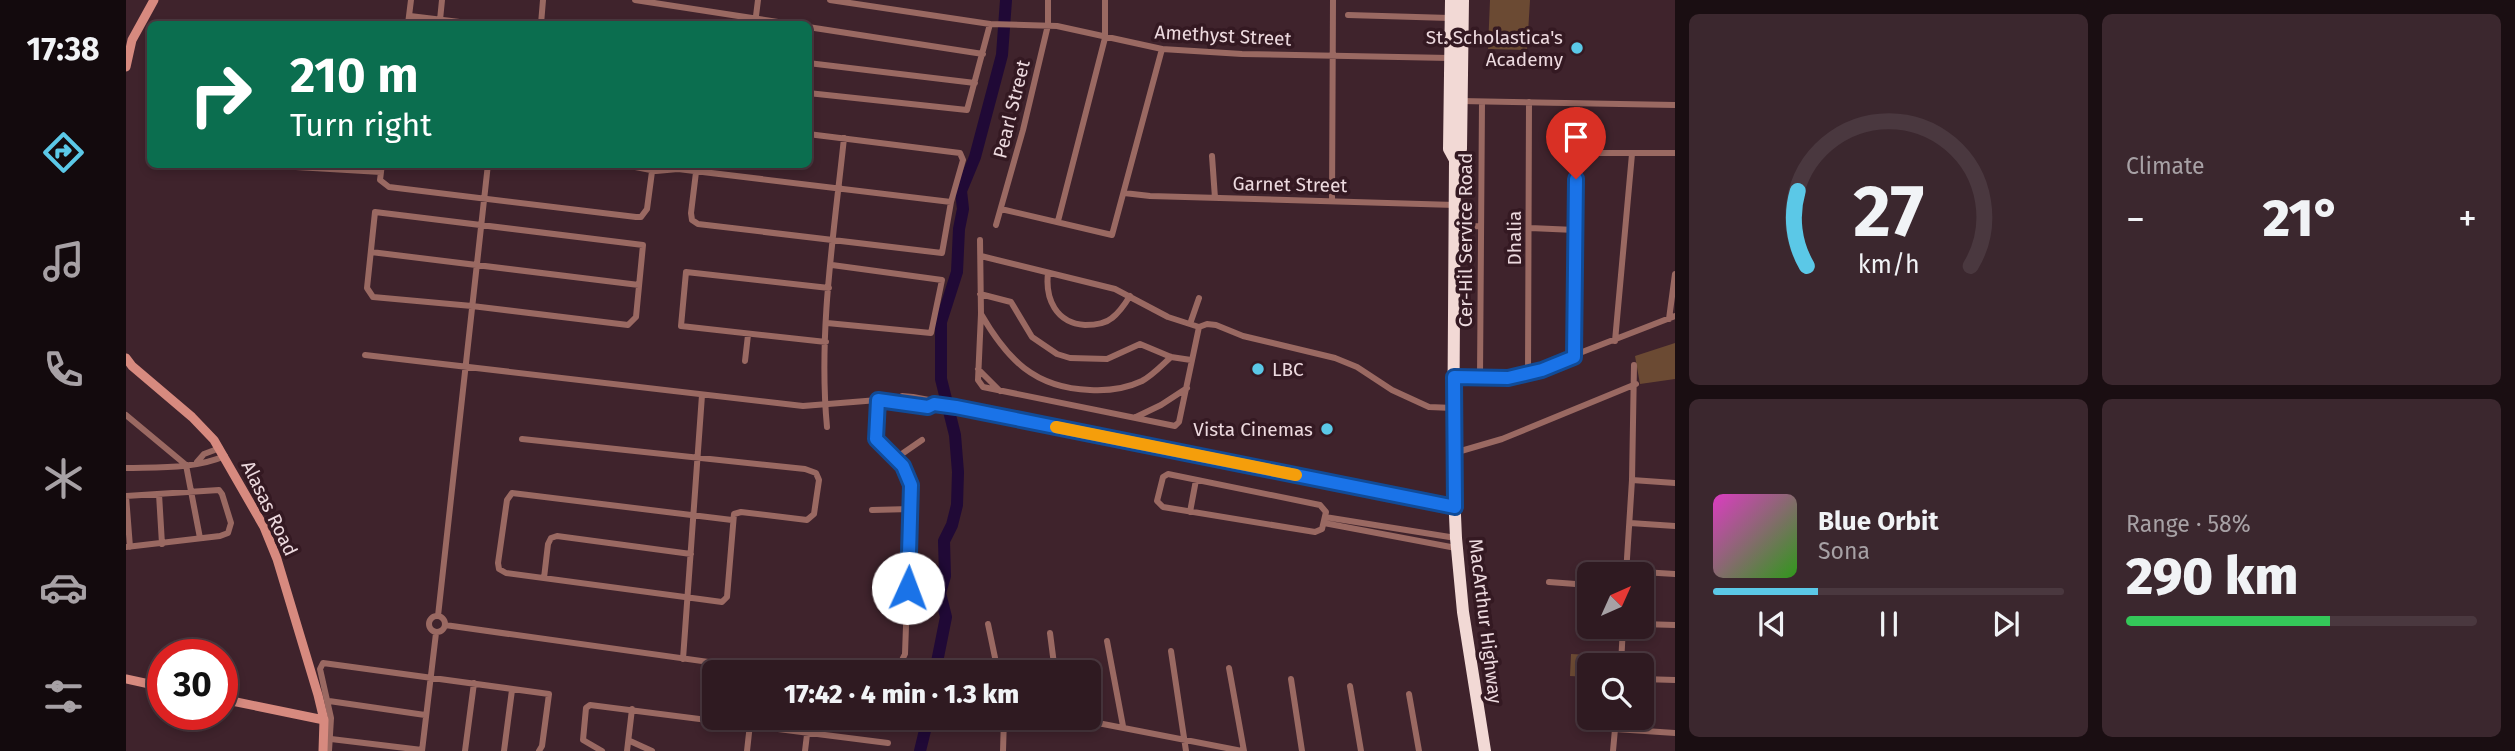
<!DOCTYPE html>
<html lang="en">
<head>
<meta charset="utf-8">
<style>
	:root { --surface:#2f1a21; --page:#3b272e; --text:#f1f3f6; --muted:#a7a1a5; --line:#4a383f; --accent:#5bc8e7 }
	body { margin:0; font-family:"Fira Sans",sans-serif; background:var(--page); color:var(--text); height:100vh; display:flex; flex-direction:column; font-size:26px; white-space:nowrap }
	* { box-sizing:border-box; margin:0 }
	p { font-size:23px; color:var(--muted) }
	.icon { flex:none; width:38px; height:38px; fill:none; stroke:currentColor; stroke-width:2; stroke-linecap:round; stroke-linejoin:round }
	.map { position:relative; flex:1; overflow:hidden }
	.panel { display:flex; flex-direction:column; gap:14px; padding:14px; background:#1a0e12; width:840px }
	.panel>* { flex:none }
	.banner { position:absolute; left:21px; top:21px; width:665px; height:147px; border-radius:10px; box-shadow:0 4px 10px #0003,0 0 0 2px var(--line); background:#0b6e4f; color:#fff; overflow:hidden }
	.needle { width:46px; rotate:45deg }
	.controls { position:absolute; left:1451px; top:562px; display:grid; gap:14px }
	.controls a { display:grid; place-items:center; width:77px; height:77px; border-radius:10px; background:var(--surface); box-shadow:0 4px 10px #0003,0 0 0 2px var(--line); font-size:35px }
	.speed { position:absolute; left:21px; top:639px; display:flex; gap:14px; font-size:35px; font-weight:700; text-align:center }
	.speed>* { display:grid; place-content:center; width:91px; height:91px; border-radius:50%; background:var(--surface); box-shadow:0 4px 10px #0003,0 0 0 2px var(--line); line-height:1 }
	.speed .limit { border:10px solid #d22; background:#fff; color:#111 }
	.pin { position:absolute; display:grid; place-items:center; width:60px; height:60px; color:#fff; margin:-72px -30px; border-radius:50% 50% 50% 0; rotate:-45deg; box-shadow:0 0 7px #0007 }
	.pin .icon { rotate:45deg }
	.me { position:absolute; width:77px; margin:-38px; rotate:2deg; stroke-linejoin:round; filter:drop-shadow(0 0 5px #0008) }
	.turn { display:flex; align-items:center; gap:24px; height:147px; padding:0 28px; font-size:32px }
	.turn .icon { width:91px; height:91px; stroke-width:2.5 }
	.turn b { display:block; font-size:49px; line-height:60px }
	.big { font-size:52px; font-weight:800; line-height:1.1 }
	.panel .widget { flex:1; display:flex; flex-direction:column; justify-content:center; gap:10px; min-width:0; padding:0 24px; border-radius:10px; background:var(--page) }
	.panel .dial { align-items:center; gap:0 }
	.dial svg { height:182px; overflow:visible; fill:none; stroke:var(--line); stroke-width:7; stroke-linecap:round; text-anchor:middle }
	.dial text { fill:var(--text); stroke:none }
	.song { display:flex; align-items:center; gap:21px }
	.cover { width:84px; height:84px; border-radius:10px; background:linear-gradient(135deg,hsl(310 70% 55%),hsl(110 70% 35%)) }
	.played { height:7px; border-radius:4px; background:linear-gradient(90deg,var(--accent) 30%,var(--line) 30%) }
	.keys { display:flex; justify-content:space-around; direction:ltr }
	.heat { display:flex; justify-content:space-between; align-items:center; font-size:38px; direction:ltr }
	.charge { height:10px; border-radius:5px; background:linear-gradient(90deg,#34c759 58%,var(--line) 0) }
	.panel .tiles { flex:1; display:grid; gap:14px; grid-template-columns:repeat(2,1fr) }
	.trip { position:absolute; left:576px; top:660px; width:399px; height:70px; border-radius:10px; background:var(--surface); box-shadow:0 4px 10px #0003,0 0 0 2px var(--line); font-weight:800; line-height:70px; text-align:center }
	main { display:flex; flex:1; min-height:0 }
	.tabs { display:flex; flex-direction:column; width:126px; justify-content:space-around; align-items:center; background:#130a0d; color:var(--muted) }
	.tabs .icon { width:49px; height:49px }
	.tabs .on { color:var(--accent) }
	.tabs b { font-size:32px; color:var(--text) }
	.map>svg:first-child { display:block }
	.green { fill:#6b4a33 }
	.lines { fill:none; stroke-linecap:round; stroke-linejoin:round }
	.river { stroke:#200936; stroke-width:12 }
	.street { stroke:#9a6962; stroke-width:6 }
	.secondary { stroke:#d78a7f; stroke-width:9 }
	.highway { stroke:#f2d9d5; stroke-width:12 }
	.route-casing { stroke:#114b97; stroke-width:18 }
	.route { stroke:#1a73e8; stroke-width:12 }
	.slow { stroke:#f59e0b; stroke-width:12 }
	.poi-dot { fill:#5bc8e7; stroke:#341922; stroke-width:2.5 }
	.labels { text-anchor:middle; stroke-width:7; stroke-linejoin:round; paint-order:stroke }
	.street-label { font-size:19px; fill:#eddadf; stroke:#341922 }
	.poi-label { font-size:19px; fill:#eddadf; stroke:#341922; text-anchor:end }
</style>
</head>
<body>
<main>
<nav class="tabs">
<b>17:38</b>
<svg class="icon on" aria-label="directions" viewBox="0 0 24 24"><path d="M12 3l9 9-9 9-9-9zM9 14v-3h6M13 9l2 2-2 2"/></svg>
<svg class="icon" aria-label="music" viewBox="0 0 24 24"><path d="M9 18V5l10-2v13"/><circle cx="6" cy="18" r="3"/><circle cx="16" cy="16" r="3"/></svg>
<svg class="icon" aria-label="phone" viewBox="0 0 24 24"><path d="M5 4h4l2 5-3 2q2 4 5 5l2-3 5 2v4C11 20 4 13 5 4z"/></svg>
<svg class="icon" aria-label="climate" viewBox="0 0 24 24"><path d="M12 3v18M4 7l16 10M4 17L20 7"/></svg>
<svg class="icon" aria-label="car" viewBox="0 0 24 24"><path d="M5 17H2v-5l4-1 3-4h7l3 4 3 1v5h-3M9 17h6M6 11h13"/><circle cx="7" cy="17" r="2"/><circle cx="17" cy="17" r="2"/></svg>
<svg class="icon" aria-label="filters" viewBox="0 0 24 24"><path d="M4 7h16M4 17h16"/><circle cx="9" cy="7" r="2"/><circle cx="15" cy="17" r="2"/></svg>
</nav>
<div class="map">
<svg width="1549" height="751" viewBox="0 0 1549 751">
	<rect width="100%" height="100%" fill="#3f232c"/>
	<path class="green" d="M1364,0H1404L1401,50L1362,49Z
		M1549,343V379L1514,384L1509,356Z
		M1445,654L1464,655L1463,677L1444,676Z"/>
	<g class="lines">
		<path class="river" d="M809,672L820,617L814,593L819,576L818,541L826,525L831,505L832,472L829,435L815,379V322L831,272L833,229L837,209L835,191L849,157L876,55L880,0
			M794,751L802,718"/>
		<path class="street" d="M509,0L665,24
			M704,0L864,24L931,26L1036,49L1116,54L1324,58
			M1222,15L1324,18
			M284,16L350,24
			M314,20L316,0
			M282,24L285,0
			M415,24L417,0
			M629,24L632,0
			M682,27L857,54
			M682,63L849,83
			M682,93L841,110L864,24
			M1335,101L1549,105
			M1450,153H1549
			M1086,156L1089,198
			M163,164L170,167L255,172
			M256,164L254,180L263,187L510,217H515L521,209L527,164
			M494,164L530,171L552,169L825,202
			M571,164L565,213L566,220L572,224L816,253L825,202L837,160L834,153L682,134
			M998,193L1024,196L1329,205
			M1206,201L1207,0
			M875,209L986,235L1036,49
			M249,212L517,245L510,317L502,325L346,306L247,297L241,288Z
			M932,221L979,38V0
			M870,225L897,130L922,25V0
			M1329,227L1355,226
			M1404,228L1449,230
			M854,240L855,314L852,380L857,387L1049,426L1053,422L1073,327
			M245,252L513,285
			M855,256L989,289L1042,317L1073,327L1081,324L1090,325L1117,336L1209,358L1231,367L1266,390L1303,407L1327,408
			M922,273C919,299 930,323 959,325C968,325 979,324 986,318C994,312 999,304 1004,296
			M854,294L885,302L906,337L931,354L944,358L981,359L1014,344L1045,357L1065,360
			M855,314C881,359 908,388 964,390C982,391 999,389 1016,381C1027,375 1036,365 1045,357
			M1543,319L1549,274
			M701,323L805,333L816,280L706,265
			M1064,324L1073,298
			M1489,341L1506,154
			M700,342L555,326L560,272L703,288
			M239,355L677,406L752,400L802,407L808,404
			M1448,357L1451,105
			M619,361L622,335
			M852,369L874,391
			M1402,373L1403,102
			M1328,377L1382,378L1402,373L1549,316
			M1354,377L1356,102
			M752,400L750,438L777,466L785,485L779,654L770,672
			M767,401L776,396L787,397L803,400L808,404L830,407L1329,507
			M0,415L60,465L74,538
			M1010,417L1035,405L1061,388
			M701,427C692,332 708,233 718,138
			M396,439L679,469L690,473L693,480L688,514L681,520L615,512L608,514L601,597L596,602L380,573L373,569L372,563L381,500L386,493L606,520
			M1328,453L1376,439L1510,384
			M770,458L796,440
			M71,462L78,454L94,448
			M0,468C33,467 69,469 99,456
			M1042,474L1194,505L1200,512L1196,529L1189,532L1037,507L1031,501L1037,477Z
			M1506,480L1549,483
			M33,494L36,544
			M746,510L785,509
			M1064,512L1070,480
			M1199,517L1330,538
			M1198,523L1330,548
			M1504,523L1549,526
			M0,547L94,536L102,533L105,523L96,494L93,490L0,496L4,547
			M1500,571L1549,574
			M1500,574L1506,480L1508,365
			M418,578L422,544L425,538L431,536L565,554
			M1423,582L1463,585
			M303 624a8 8 0 1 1 16 0a8 8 0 1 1-16 0Z
			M312,616L362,164
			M862,624L872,672
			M1516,624L1549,625
			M319,625L654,672
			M924,633L929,672
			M981,641L997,726
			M1045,651L1060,751
			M557,659L576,395
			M1495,665L1497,626
			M1103,668L1118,751
			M1165,679L1176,751
			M1516,679L1549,680
			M1224,686L1235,751
			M1283,694L1293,751
			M203,701L299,715
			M946,718L1116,751
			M1489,729L1549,733
			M205,739L296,750
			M504,741L526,751
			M203,751L205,718L194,669L197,663L423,694L416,746L413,751
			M296,751L310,633
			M339,751L348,683
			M378,751L386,690
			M476,751L457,740L460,708L464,705L762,743
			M501,751L506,709
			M621,751L624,724
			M679,751L683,718
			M877,751L878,718
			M1487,751L1490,718"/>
		<path class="secondary" d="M0,67L6,40L28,0
			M0,358L6,366L66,417L88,440L138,527L151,559L192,695L198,720L197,751
			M0,679L37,687
			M96,699L198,720"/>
		<path class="highway" d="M1325,0L1323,149L1329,160
			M1337,0L1335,149L1329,160L1327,470L1330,538L1337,612L1359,751"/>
	</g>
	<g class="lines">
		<defs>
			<path id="route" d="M782,588L785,485L777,466L750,439L752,400L802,407L808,404L830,407L1329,507L1328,377L1382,378L1416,370L1448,357L1450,179"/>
		</defs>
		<use href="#route" class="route-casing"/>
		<use href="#route" class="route"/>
		<path class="slow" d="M930,427L1170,475"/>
	</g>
	<g class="poi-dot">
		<circle cx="1451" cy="48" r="7"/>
		<circle cx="1132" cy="369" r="7"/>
		<circle cx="1201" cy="429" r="7"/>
	</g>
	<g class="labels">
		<g class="street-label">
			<text transform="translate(1097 35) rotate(3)" y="7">Amethyst Street</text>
			<text transform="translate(885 109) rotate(-76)" y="7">Pearl Street</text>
			<text transform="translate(1164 184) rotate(1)" y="7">Garnet Street</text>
			<text transform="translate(1388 238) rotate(-90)" y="7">Dhalia</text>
			<text transform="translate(1339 240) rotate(-90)" y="7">Cer-Hil Service Road</text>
			<text transform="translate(144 508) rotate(64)" y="7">Alasas Road</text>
			<text transform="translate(1360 621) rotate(83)" y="7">MacArthur Highway</text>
		</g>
		<g class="poi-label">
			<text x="1437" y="44">St. Scholastica's<tspan x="1437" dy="22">Academy</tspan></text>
			<text x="1146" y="376" text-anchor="start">LBC</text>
			<text x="1187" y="436">Vista Cinemas</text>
		</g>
	</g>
</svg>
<div class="controls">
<a><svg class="needle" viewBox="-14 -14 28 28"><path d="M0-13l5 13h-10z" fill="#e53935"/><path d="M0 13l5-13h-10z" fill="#a7a1a5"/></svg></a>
<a><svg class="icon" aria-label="search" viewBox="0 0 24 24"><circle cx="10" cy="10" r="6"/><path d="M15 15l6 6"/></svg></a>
</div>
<div class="speed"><div class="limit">30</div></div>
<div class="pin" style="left:1450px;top:179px;background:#d93025"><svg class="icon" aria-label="arrive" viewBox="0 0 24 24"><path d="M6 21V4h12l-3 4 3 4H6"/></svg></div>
<svg class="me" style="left:782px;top:588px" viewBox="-20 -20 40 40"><circle r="19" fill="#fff"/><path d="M0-13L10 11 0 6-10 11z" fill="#1a73e8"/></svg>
<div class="trip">17:42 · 4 min · 1.3 km</div>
<div class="banner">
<div class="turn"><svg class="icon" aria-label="right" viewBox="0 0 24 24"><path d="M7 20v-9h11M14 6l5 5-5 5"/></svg><div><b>210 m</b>Turn right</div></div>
</div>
</div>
<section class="panel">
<div class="tiles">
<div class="widget dial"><svg viewBox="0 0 100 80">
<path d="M14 69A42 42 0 1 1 86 69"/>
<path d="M14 69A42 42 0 0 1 10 36" stroke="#5bc8e7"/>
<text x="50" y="56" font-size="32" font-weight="700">27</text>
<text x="50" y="72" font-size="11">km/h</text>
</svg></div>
<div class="widget"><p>Climate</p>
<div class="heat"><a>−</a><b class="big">21°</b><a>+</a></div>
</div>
<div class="widget">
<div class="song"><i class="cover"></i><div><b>Blue Orbit</b><p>Sona</p></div></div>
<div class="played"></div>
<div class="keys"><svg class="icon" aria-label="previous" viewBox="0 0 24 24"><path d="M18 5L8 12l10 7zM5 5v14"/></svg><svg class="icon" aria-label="pause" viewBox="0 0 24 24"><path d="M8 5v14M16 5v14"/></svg><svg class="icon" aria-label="next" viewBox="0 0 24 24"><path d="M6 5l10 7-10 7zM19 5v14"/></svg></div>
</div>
<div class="widget"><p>Range · 58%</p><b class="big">290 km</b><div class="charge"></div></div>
</div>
</section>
</main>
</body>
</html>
